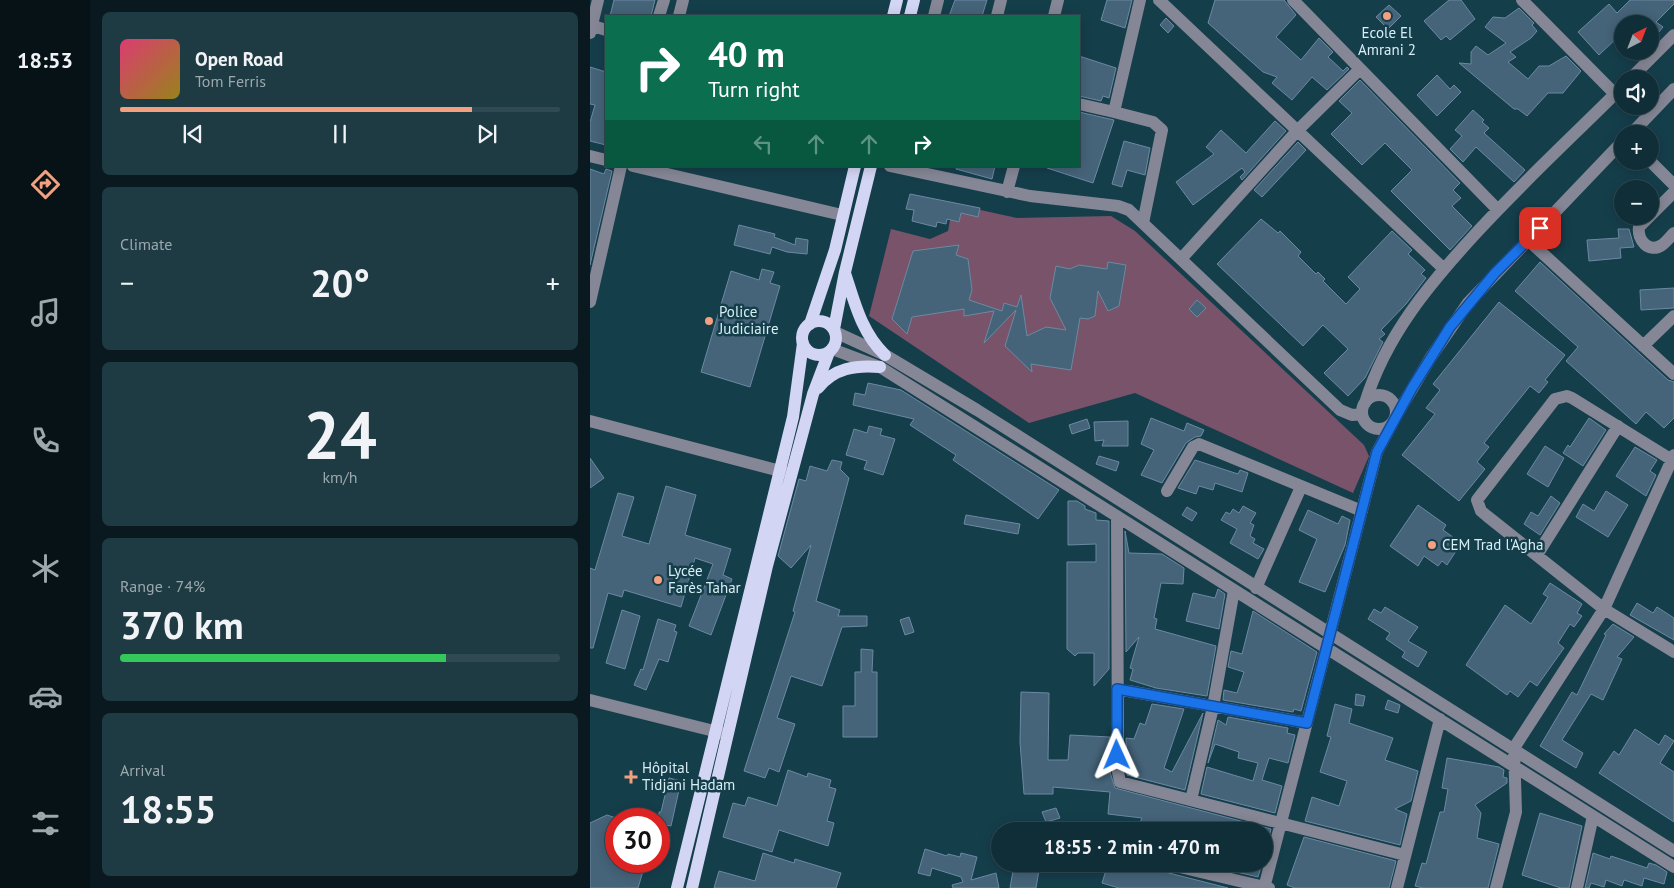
<!DOCTYPE html>
<html lang="en">
<head>
<meta charset="utf-8">
<style>
	:root { --surface:#102e38; --page:#1e3a43; --text:#f1f3f6; --muted:#9ca8ae; --line:#304a53; --accent:#f2a080 }
	body { margin:0; font-family:"PT Sans",sans-serif; background:var(--page); color:var(--text); height:100vh; display:flex; flex-direction:column; font-size:19px; white-space:nowrap }
	* { box-sizing:border-box; margin:0 }
	p { font-size:16px; color:var(--muted) }
	.icon { flex:none; width:28px; height:28px; fill:none; stroke:currentColor; stroke-width:2; stroke-linecap:round; stroke-linejoin:round }
	.map { position:relative; flex:1; overflow:hidden }
	.side { display:flex; flex-direction:column; gap:12px; padding:12px; background:#09191f; width:500px }
	.side>* { flex:none }
	.banner { position:absolute; left:15px; top:15px; width:475px; height:152px; border-radius:0px; box-shadow:0 2px 12px #0003,0 0 0 1px var(--line); background:#0b6e4f; color:#fff; overflow:hidden }
	.needle { width:32px; rotate:42deg }
	.fabs { position:absolute; left:1024px; top:15px; display:grid; gap:10px }
	.fabs a { display:grid; place-items:center; width:45px; height:45px; border-radius:50%; background:var(--surface); box-shadow:0 2px 12px #0003,0 0 0 1px var(--line); font-size:25px }
	.speed { position:absolute; left:15px; top:808px; display:flex; gap:10px; font-size:25px; font-weight:700; text-align:center }
	.speed>* { display:grid; place-content:center; width:65px; height:65px; border-radius:50%; background:var(--surface); box-shadow:0 2px 12px #0003,0 0 0 1px var(--line); line-height:1 }
	.speed .limit { border:8px solid #d22; background:#fff; color:#111 }
	.pin { position:absolute; display:grid; place-items:center; width:42px; height:42px; color:#fff; margin:-21px; border-radius:10px; box-shadow:0 2px 8px #0006 }
	.me { position:absolute; width:55px; margin:-28px; rotate:359deg; stroke-linejoin:round; filter:drop-shadow(0 0 4px #0008) }
	.turn { display:flex; align-items:center; gap:18px; height:105px; padding:0 20px; font-size:22px }
	.turn .icon { width:65px; height:65px; stroke-width:2.5 }
	.turn b { display:block; font-size:35px; line-height:42px }
	.lanes { display:flex; align-items:center; height:48px; padding:0 20px; background:#0003; justify-content:center; gap:25px; direction:ltr }
	.lanes .off { opacity:.35 }
	.big { font-size:38px; font-weight:700; line-height:1.1 }
	.side .card { flex:1; display:flex; flex-direction:column; justify-content:center; gap:8px; min-width:0; padding:0 18px; border-radius:8px; background:var(--page) }
	.side .dial { align-items:center; gap:0 }
	.dial b { font-size:65px; line-height:1 }
	.song { display:flex; align-items:center; gap:15px }
	.cover { width:60px; height:60px; border-radius:8px; background:linear-gradient(135deg,hsl(340 70% 55%),hsl(50 70% 35%)) }
	.played { height:5px; border-radius:2px; background:linear-gradient(90deg,var(--accent) 80%,var(--line) 80%) }
	.keys { display:flex; justify-content:space-around; direction:ltr }
	.heat { display:flex; justify-content:space-between; align-items:center; font-size:28px; direction:ltr }
	.charge { height:8px; border-radius:4px; background:linear-gradient(90deg,#34c759 74%,var(--line) 0) }
	.trip { position:absolute; left:401px; top:822px; width:282px; height:50px; border-radius:25px; background:var(--surface); box-shadow:0 2px 12px #0003,0 0 0 1px var(--line); font-weight:700; line-height:50px; text-align:center }
	main { display:flex; flex:1; min-height:0 }
	.tab-bar { display:flex; flex-direction:column; width:90px; justify-content:space-around; align-items:center; background:#061216; color:var(--muted) }
	.tab-bar .icon { width:35px; height:35px }
	.tab-bar .active { color:var(--accent) }
	.tab-bar b { font-size:22px; color:var(--text) }
	.map>svg:first-child { display:block }
	.green { fill:#78536a }
	.building { fill:#456379; stroke:#6b8aa2 }
	.lines { fill:none; stroke-linecap:round; stroke-linejoin:round }
	.minor { stroke:#868796; stroke-width:12 }
	.major { stroke:#d3d5f4; stroke-width:12 }
	.route-casing { stroke:#114b97; stroke-width:12 }
	.route { stroke:#1a73e8; stroke-width:9 }
	.poi-dot { fill:#f2a080; stroke:#153e4b; stroke-width:2 }
	.labels { text-anchor:middle; stroke-width:5; stroke-linejoin:round; paint-order:stroke }
	.poi-label { font-size:15px; fill:#d8eef5; stroke:#153e4b; text-anchor:start }
</style>
</head>
<body>
<main>
<nav class="tab-bar">
<b>18:53</b>
<svg class="icon active" aria-label="directions" viewBox="0 0 24 24"><path d="M12 3l9 9-9 9-9-9zM9 14v-3h6M13 9l2 2-2 2"/></svg>
<svg class="icon" aria-label="music" viewBox="0 0 24 24"><path d="M9 18V5l10-2v13"/><circle cx="6" cy="18" r="3"/><circle cx="16" cy="16" r="3"/></svg>
<svg class="icon" aria-label="phone" viewBox="0 0 24 24"><path d="M5 4h4l2 5-3 2q2 4 5 5l2-3 5 2v4C11 20 4 13 5 4z"/></svg>
<svg class="icon" aria-label="climate" viewBox="0 0 24 24"><path d="M12 3v18M4 7l16 10M4 17L20 7"/></svg>
<svg class="icon" aria-label="car" viewBox="0 0 24 24"><path d="M5 17H2v-5l4-1 3-4h7l3 4 3 1v5h-3M9 17h6M6 11h13"/><circle cx="7" cy="17" r="2"/><circle cx="17" cy="17" r="2"/></svg>
<svg class="icon" aria-label="filters" viewBox="0 0 24 24"><path d="M4 7h16M4 17h16"/><circle cx="9" cy="7" r="2"/><circle cx="15" cy="17" r="2"/></svg>
</nav>
<section class="side">
<div class="card">
<div class="song"><i class="cover"></i><div><b>Open Road</b><p>Tom Ferris</p></div></div>
<div class="played"></div>
<div class="keys"><svg class="icon" aria-label="previous" viewBox="0 0 24 24"><path d="M18 5L8 12l10 7zM5 5v14"/></svg><svg class="icon" aria-label="pause" viewBox="0 0 24 24"><path d="M8 5v14M16 5v14"/></svg><svg class="icon" aria-label="next" viewBox="0 0 24 24"><path d="M6 5l10 7-10 7zM19 5v14"/></svg></div>
</div>
<div class="card"><p>Climate</p>
<div class="heat"><a>−</a><b class="big">20°</b><a>+</a></div>
</div>
<div class="card dial"><b>24</b><p>km/h</p></div>
<div class="card"><p>Range · 74%</p><b class="big">370 km</b><div class="charge"></div></div>
<div class="card"><p>Arrival</p><b class="big">18:55</b></div>
</section>
<div class="map">
<svg width="1084" height="888" viewBox="0 0 1084 888">
	<rect width="100%" height="100%" fill="#153e4b"/>
	<path class="green" d="M363,204L427,218L521,216L545,231L774,445L779,456L763,493L545,393L439,423L279,316L301,229L340,239L358,231Z"/>
	<path class="building" d="M24,0H65L61,16H20Z
		M365,0H397L392,16H359Z
		M517,0H542L535,28L511,20Z
		M625,0H694L706,15L686,37L711,60L729,38L743,52L738,57L753,71L757,67L759,69L737,90L722,77L702,100L682,83L687,77L673,72L618,23Z
		M859,0H871L885,19L860,40L856,36L851,40L834,21Z
		M1040,0H1084V4L1066,22L1073,27L1060,43V24H1032V33L1009,55L988,32L1019,4L1027,13Z
		M799,5L811,16L798,29L786,17Z
		M929,8L944,23L942,25L947,31L941,38L920,52L926,57L918,62L938,79L949,66H959L976,56L991,71L973,93H958L937,116L928,109H924L869,63L881,64V52L886,46L898,55L916,43L895,27L903,17L915,18Z
		M576,18L584,26L578,33L570,25Z
		M489,56L526,68L519,98L513,96L511,101L489,96Z
		M0,67L16,72V145L0,141V122L5,105L0,104Z
		M847,75L860,89L864,85L871,92L847,116L827,95Z
		M770,80L870,183L863,190L871,198L862,206L882,226L860,250L801,191L822,170L795,143L772,165L741,134L762,113L749,101Z
		M883,110L894,120L892,122L899,128L894,133L935,170L924,182L886,147L873,162L860,149L872,136L865,130Z
		M489,112L524,120L503,183L457,168V166H489Z
		M685,121L696,131L652,180L650,177L655,172L652,168L603,205L586,182L624,154L616,147L631,130L656,153Z
		M534,141L560,148L555,175L537,170L532,187L522,184Z
		M708,142L716,150L672,197L664,190Z
		M367,166H405L402,179L366,169Z
		M0,169L14,174L16,169L22,171L0,265Z
		M320,194L390,208L388,217L371,213L369,222L357,219L356,224L347,222L346,227L322,221L324,210L316,209Z
		M671,219L688,233L690,231L711,252L708,256L726,274L728,272L735,279L733,281L756,304L770,289L758,277L802,231L822,250L818,254L835,270L831,274L836,278L816,304L791,330L795,334L789,339L793,342L775,378L758,396L734,373L758,349L733,325L713,346L627,264Z
		M149,225L185,234L184,237L205,245L206,238L218,240L217,254L197,252L182,247L180,254L144,245Z
		M1028,229H1039L1044,247L1030,248L1031,258L999,261L997,240L1029,238Z
		M369,245L366,255L378,259L382,290L379,300L412,311L414,303L427,307L431,295L437,336L456,327L476,330L460,298L466,266L480,269L489,265L517,269L518,262L536,265L529,306L518,311L508,291L505,316L498,319L490,318L481,370L441,364L442,372L415,346L426,310L394,343L404,311L374,316V309L322,317L317,334L302,319L323,251Z
		M950,262L1078,380L1084,382V418L1074,428L1056,412L1046,424L976,361L988,347L925,291Z
		M172,269L184,272L180,283L190,286L160,387L111,372L141,271L169,280Z
		M1084,288V308L1051,310L1050,290Z
		M607,300L616,308L607,317L599,309Z
		M909,302L975,355L955,380L958,382L949,393L940,386L894,443L899,447L887,462L895,469L869,501L812,455L845,414L836,408L850,390L843,384Z
		M278,383L311,390L469,490L448,519L363,460L366,455L320,425L324,419L263,405L265,393L275,395Z
		M561,418L594,431L597,423L614,430L611,436L605,437L596,443L572,483L551,475L564,450L551,444Z
		M999,418L1016,430L993,466L973,453L978,445L980,447Z
		M497,419L500,428L482,434L479,425Z
		M538,421V446H512L514,440L505,441L504,422Z
		M279,426L292,429L290,435L305,439L293,475L274,469L277,461L256,455L264,429L277,433Z
		M955,446L974,458L958,487L937,474Z
		M1045,447L1067,460L1060,471L1066,475L1056,496L1026,476Z
		M509,456L529,462L526,471L506,464Z
		M0,458L14,478L0,488Z
		M242,460L252,462L250,469L259,478L226,601L250,610L248,616H277V626L252,627L232,686L201,676L187,718L205,724L189,772L179,768L175,778L154,771L205,612L203,611L221,545L201,568L188,556L209,479L216,481L220,466L237,471Z
		M605,460L648,474L650,470L658,473L652,492L625,483L623,490L609,486L606,494L588,488Z
		M76,486L106,495L95,535L141,549L133,575L142,579L121,635L99,626L123,564L105,558L91,607L34,590L32,597L18,593L3,648H0V568L5,570L28,493L44,497L32,536L59,544Z
		M1016,491L1038,505L1018,537L986,517L993,504L1004,511Z
		M961,496L970,503L950,535L934,524L941,512L948,516Z
		M478,501H487L495,506V509L506,513V520L519,521V669L504,686V653H488L485,656L477,649V562H506V544L478,545Z
		M828,505L856,525L853,530L867,540L864,545L868,548L857,565L852,561L848,566L834,556L828,566L800,546Z
		M653,506L666,513L660,523L664,525L660,536L665,539L663,543L674,549L668,559L640,543L647,529L631,520L636,512L640,514L643,509L649,513Z
		M597,507L607,513L602,521L592,515Z
		M718,510L748,524L752,516L760,520L755,545L735,592L709,582L727,539L709,530Z
		M376,515L430,524L428,534L374,524Z
		M535,531L539,553L572,554L594,568L593,584L571,583L564,618L567,619L565,629L626,646L617,696L566,688L540,680L543,669L540,668L549,637L536,652Z
		M960,583L992,604L987,613L992,616L984,627L980,624L968,643L974,648L947,686L940,681L928,697L920,691L917,695L876,665L915,605L941,624L958,597L953,594Z
		M628,589L635,594L629,629L596,621L603,593L625,598Z
		M1047,603L1063,613L1067,607L1084,618V640L1040,615Z
		M795,607L828,627L818,641L837,652L828,667L812,657L815,652L796,639L800,633L778,619L784,609L791,613Z
		M32,610L50,616L35,669L16,663Z
		M663,611L727,652L711,711L704,709L703,712L633,700L634,690L647,693L654,672L638,667L641,651L652,654Z
		M319,617L324,632L315,635L310,620Z
		M68,619L86,625L84,631L87,632L78,662L69,659L56,690L44,685L51,669L53,670Z
		M1023,624L1044,637L1027,657L1032,659L1013,700L1001,694L972,740L993,753L986,768L950,746L982,692L987,695L1016,635L1014,634Z
		M271,649L283,650L282,672H287V737H253V706H265V672H271Z
		M431,692L459,693L458,760H478L480,735L520,737V772L525,788L681,829L675,852V831H664L635,822L632,831H546L552,818L518,814L520,792L463,787V794H434L430,742Z
		M766,694L775,696L773,706L765,705Z
		M798,700L810,705L808,713L795,709Z
		M562,704L594,709L574,768L582,772L613,713L595,790L537,775L536,738L544,739L550,723L555,725Z
		M745,704L762,709L759,723L803,738L795,760L828,771L821,801L805,809L817,814L810,845L715,821L722,797L749,806L757,781L730,772L741,737L737,736Z
		M638,717L698,728L697,733L705,735L698,763L679,758L672,780L692,786L685,813L611,794L617,767L663,781L668,763L648,758L649,752L625,744L618,763L628,720L636,725Z
		M1045,729L1069,745L1075,735L1084,741L1070,763L1084,772V822L1009,773L1024,751L1029,755Z
		M857,758L909,767L914,770L913,777L917,778V783L885,805L891,813L887,838L909,844L898,888H833L825,886L832,863L836,864L850,812H854L858,789L852,788Z
		M198,770L217,777L218,773L241,780L239,787L246,789L237,821L244,823L238,846L189,830L182,852L133,837L143,803L155,806L158,797L187,806Z
		M79,778L91,781L81,826L69,824V812H71Z
		M466,808L470,818L456,822L452,812Z
		M950,813L992,826L979,888H971L932,875Z
		M17,815L26,818V846L21,861H56L48,888H0V823Z
		M714,837L806,861L799,888H705L697,885Z
		M335,849L357,856L358,854L370,857L371,853L387,857L381,880L406,873L409,888H363L362,885L373,882L371,877L342,868L340,876L328,873Z
		M173,853L204,863L205,859L251,873L246,888H124L129,871L165,881Z
		M1003,853L1020,859L1021,856L1057,868L1059,863L1066,865L1077,872L1074,884L1054,878L1052,886L1034,880L1032,886L1016,880L1014,887L1001,883L999,888H995Z
		M518,864L545,871L547,864H567L575,872L638,888H529L512,883Z
		M621,864H672L668,877L625,867Z
		M424,865L449,870L446,888H420Z"/>
	<g class="lines">
		<path class="minor" d="M569,0L854,269
			M703,0L908,210
			M932,0L1025,94
			M69,16L74,0
			M89,16L93,0
			M344,16L348,0
			M407,16L411,0
			M464,16L468,0
			M0,25L16,30
			M0,33L8,0
			M1040,79L1084,35
			M489,104L524,112L550,0
			M524,112L563,122L572,130L553,223
			M1041,134L1084,89
			M0,156L16,160
			M1060,161L1084,185
			M43,166L252,215
			M300,166L440,196L528,206L539,210L750,410L762,415L772,414
			M417,192L424,166
			M1084,192L1049,227C1047,240 1059,254 1072,245C1076,242 1080,237 1084,233
			M938,240L1084,374
			M591,259L707,131L770,69
			M0,302L31,166
			M245,332L295,355L387,410L1084,851
			M1053,346L1084,316
			M242,349L290,367L1084,867
			M772 412a17 17 0 1 1 34 0a17 17 0 1 1-34 0Z
			M775,403C796,335 840,283 888,231C934,181 984,135 1032,87
			M806,416L841,357L878,303L1032,142
			M0,421L198,473
			M1082,460L982,398L977,396L965,399L887,500L891,511L897,516L1014,609L1084,652
			M577,491L603,447L609,444L772,511
			M527,516L528,772L530,782L815,855
			M947,555L1028,426
			M666,588L711,487
			M527,689L717,723
			M0,700L136,734
			M601,800L623,707L644,590
			M577,864L679,888
			M674,888L787,452L802,424
			M807,888L850,719
			M906,888L926,812L924,748L1014,609L1084,455
			M987,888L1003,816"/>
		<path class="major" d="M303,16L307,0
			M320,16L324,0
			M255,273C265,304 272,333 295,355
			M212 338a17 17 0 1 1 34 0a17 17 0 1 1-34 0Z
			M220,324L245,250L265,166
			M244,329L255,272L281,166
			M228,388C244,368 265,365 290,367
			M87,888L203,417L213,343
			M102,888L177,566L223,394L239,352"/>
	</g>
	<g class="lines">
		<defs>
			<path id="route" d="M527,755V689L717,723L787,452L822,388L860,327L905,273L950,228"/>
		</defs>
		<use href="#route" class="route-casing"/>
		<use href="#route" class="route"/>
	</g>
	<g class="poi-dot">
		<circle cx="797" cy="16" r="5"/>
		<circle cx="119" cy="321" r="5"/>
		<circle cx="842" cy="545" r="5"/>
		<circle cx="68" cy="580" r="5"/>
		<path d="M38.5 769.5h5v5h5v5h-5v5h-5v-5h-5v-5h5z"/>
	</g>
	<g class="labels">
		<g class="poi-label">
			<text x="797" y="38" text-anchor="middle">Ecole El<tspan x="797" dy="17">Amrani 2</tspan></text>
			<text x="129" y="317">Police<tspan x="129" dy="17">Judiciaire</tspan></text>
			<text x="852" y="550">CEM Trad l'Agha</text>
			<text x="78" y="576">Lycée<tspan x="78" dy="17">Farès Tahar</tspan></text>
			<text x="52" y="773">Hôpital<tspan x="52" dy="17">Tidjani Hadam</tspan></text>
		</g>
	</g>
</svg>
<div class="fabs">
<a><svg class="needle" viewBox="-14 -14 28 28"><path d="M0-13l5 13h-10z" fill="#e53935"/><path d="M0 13l5-13h-10z" fill="#9ca8ae"/></svg></a>
<a><svg class="icon" aria-label="sound" viewBox="0 0 24 24"><path d="M4 9h4l5-4v14l-5-4H4zM17 9q2 3 0 6"/></svg></a>
<a>+</a>
<a>−</a>
</div>
<div class="speed"><div class="limit">30</div></div>
<div class="pin" style="left:950px;top:228px;background:#d93025"><svg class="icon" aria-label="arrive" viewBox="0 0 24 24"><path d="M6 21V4h12l-3 4 3 4H6"/></svg></div>
<svg class="me" style="left:527px;top:755px" viewBox="-20 -20 40 40"><path d="M0-17L14 15 0 8-14 15z" fill="#1a73e8" stroke="#fff" stroke-width="4"/></svg>
<div class="trip">18:55 · 2 min · 470 m</div>
<div class="banner">
<div class="turn"><svg class="icon" aria-label="right" viewBox="0 0 24 24"><path d="M7 20v-9h11M14 6l5 5-5 5"/></svg><div><b>40 m</b>Turn right</div></div>
<div class="lanes"><svg class="icon off" aria-label="left" viewBox="0 0 24 24"><path d="M17 20v-9H6M10 6l-5 5 5 5"/></svg><svg class="icon off" aria-label="ahead" viewBox="0 0 24 24"><path d="M12 20V5M6 11l6-6 6 6"/></svg><svg class="icon off" aria-label="ahead" viewBox="0 0 24 24"><path d="M12 20V5M6 11l6-6 6 6"/></svg><svg class="icon" aria-label="right" viewBox="0 0 24 24"><path d="M7 20v-9h11M14 6l5 5-5 5"/></svg></div>
</div>
</div>
</main>
</body>
</html>
